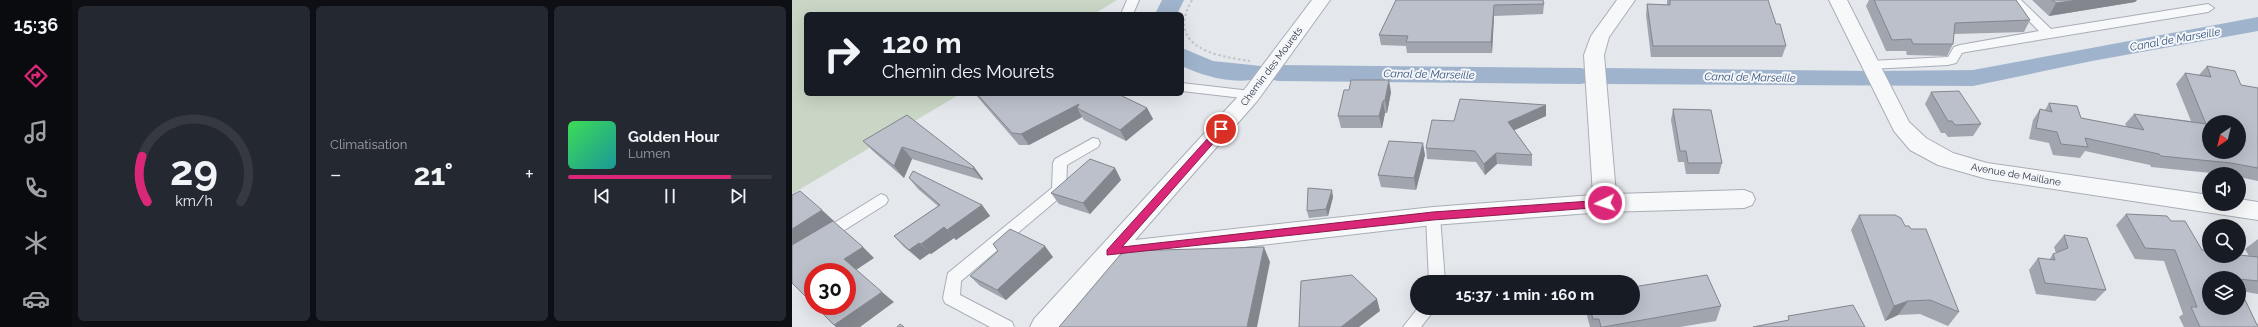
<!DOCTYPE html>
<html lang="fr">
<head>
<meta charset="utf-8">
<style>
	:root { --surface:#171b24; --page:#242831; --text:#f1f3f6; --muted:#9ea1a6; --line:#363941; --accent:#db2777 }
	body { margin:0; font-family:Raleway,sans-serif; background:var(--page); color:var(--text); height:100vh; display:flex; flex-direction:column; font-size:15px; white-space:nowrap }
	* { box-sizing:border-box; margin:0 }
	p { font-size:13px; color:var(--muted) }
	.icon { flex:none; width:22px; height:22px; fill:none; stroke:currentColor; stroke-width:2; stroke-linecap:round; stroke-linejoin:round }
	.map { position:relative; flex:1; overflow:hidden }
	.panel { display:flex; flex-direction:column; gap:6px; padding:6px; background:#0d0f14; width:720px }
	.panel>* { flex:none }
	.banner { position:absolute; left:12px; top:12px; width:380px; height:84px; border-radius:6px; box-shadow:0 4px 16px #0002; background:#171b24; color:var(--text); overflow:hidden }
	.needle { width:26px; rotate:215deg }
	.tools { position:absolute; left:1410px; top:115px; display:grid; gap:8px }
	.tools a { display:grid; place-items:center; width:44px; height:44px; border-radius:50%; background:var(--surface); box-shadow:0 4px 16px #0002; font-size:20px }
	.speed { position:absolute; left:12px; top:263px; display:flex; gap:8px; font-size:20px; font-weight:700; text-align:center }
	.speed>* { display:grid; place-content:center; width:52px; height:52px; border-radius:50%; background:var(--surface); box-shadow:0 4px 16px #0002; line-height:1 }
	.speed .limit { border:6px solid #d22; background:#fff; color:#111 }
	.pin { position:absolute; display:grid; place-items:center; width:34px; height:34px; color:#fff; margin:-17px; border:2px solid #fff; border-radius:50%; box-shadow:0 1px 4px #0007 }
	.me { position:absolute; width:44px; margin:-22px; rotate:266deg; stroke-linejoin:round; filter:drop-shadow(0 0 3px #0008) }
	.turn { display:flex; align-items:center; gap:14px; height:84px; padding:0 12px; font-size:18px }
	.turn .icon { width:52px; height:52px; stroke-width:2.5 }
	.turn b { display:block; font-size:28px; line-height:34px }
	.big { font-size:30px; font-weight:700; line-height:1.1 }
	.panel .tile { flex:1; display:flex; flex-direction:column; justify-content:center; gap:6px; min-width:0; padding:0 14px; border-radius:6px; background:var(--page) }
	.panel .dial { align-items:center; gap:0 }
	.dial svg { height:104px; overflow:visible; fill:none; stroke:var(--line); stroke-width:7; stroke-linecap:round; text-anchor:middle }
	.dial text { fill:var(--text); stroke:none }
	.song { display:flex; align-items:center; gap:12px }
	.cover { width:48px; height:48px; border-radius:6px; background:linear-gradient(135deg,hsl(130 70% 55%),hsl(180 70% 35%)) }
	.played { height:4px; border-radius:2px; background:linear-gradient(90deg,var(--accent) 80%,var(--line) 80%) }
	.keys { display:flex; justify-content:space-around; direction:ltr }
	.heat { display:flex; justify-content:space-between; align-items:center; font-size:22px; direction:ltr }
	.panel .tiles { flex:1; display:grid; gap:6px; grid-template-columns:repeat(3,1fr) }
	.trip { position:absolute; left:618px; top:275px; width:230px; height:40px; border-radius:20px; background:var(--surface); box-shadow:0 4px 16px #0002; font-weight:700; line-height:40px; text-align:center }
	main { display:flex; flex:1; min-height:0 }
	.menu { display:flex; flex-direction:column; width:72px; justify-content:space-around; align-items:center; background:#090b0e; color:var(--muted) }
	.menu .icon { width:28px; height:28px }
	.menu .active { color:var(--accent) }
	.menu b { font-size:18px; color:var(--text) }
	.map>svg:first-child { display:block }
	.green { fill:#c9d6c5 }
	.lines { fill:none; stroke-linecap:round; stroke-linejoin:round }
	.canal { fill:#9fb4cc; fill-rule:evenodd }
	.service-casing { stroke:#a9aeb7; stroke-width:2 }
	.minor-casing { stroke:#a9aeb7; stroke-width:2 }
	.path { stroke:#c2c5cb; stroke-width:2; stroke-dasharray:2.5 2.5; stroke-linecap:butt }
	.service { fill:#f7f8fa; fill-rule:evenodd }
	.minor { fill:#f7f8fa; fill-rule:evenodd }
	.wall { fill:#a1a5ae; fill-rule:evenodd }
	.shaded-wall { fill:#83868d }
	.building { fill:#bbc0ca; stroke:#83868d; fill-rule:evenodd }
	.route { fill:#db2777; stroke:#8e194d }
	.labels { text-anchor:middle; stroke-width:4; stroke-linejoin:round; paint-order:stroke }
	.street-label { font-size:10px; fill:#2b3445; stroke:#f4f6f9 }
	.water-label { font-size:11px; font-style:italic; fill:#34527a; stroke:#f4f6f9 }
</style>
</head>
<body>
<main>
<nav class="menu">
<b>15:36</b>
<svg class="icon active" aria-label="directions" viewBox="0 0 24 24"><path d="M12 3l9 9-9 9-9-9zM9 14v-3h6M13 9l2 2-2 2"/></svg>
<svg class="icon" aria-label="music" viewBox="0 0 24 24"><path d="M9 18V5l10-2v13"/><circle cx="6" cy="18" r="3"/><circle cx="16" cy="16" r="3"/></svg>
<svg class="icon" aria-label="phone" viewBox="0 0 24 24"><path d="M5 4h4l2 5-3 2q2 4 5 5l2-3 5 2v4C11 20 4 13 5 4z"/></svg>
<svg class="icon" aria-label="climate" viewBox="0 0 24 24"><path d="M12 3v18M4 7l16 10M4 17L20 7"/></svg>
<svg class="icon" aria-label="car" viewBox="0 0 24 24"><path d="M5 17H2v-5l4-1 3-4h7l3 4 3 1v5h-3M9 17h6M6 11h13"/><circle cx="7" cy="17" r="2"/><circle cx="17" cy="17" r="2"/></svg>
</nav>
<section class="panel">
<div class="tiles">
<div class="tile dial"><svg viewBox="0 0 100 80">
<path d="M14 69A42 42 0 1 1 86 69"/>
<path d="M14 69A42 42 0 0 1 10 34" stroke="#db2777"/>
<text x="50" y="56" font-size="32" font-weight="700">29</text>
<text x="50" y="72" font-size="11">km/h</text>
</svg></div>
<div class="tile"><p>Climatisation</p>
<div class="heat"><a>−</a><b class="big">21°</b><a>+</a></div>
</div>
<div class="tile">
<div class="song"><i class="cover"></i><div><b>Golden Hour</b><p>Lumen</p></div></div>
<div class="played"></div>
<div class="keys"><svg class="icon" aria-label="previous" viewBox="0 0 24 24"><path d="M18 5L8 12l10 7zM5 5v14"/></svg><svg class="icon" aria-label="pause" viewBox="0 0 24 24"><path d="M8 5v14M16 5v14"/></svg><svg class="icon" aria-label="next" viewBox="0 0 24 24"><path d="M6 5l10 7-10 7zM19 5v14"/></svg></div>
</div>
</div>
</section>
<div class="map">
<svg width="1466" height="327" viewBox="0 0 1466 327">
	<rect width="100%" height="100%" fill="#e4e7ec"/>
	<path class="green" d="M0,0H325L302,14H14V94H168L0,194Z"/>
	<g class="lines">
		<path class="canal" d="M370,0H392L385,14H363Z
			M1466,17V31L1300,61L1181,86L813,84L804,82L801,76L798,82L789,84L486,81L477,79L474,73L477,67L486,65L789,68L798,70L801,76L804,70L813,68L1084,71L1181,70Z
			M390,48L421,61L469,66L472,72L469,78C443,85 413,77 390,66Z"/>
		<defs>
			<path id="service" d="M335,0H347L341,14H329Z
				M1216,0H1229L1259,29L1416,4L1422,8L1416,12L1174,52L1170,53L1164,63L1156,65L1078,69L1072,65L1078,61L1156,57L1162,47L1168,45L1247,31Z
				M390,83L459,91L465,95L459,99L390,91Z
				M301,138L306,139L308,143L306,147L275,165L274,190L272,194L169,281L168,295L220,322L222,327H198L153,303L151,298L156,273L260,188L261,163L263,159Z
				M89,194L94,196L96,200L94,204L0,263V249Z
				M641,210L646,212L648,216L653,282H637L634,216L636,212Z
				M626,308H644L629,327H611Z"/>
			<path id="minor" d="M520,0H538L466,100L343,240L641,207L801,195L792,55L799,36L825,0H843L817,37L812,55L824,194L952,190L960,193L963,199L960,205L952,208L813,212L641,225L324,262L267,327H238L242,319L452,90Z
				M1037,0H1055L1117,122L1134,138L1161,153L1195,163L1417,195V204H1447V199L1466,202V220L1195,179L1146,165L1118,150L1102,131Z"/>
		</defs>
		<use href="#service" class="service-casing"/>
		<use href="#minor" class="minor-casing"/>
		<path class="path" d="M400,0C373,47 423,56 458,61"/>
		<use href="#service" class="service"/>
		<use href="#minor" class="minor"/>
	</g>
	<path class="wall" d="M604,0L752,4L751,14L702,16L700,53H615L614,46L589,45L587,35Z
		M875,0H976L984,24L994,46L990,57H859L854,15L855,4L875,5Z
		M1077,0H1224L1238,20L1232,32L1162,34L1161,44L1155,56L1115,55L1114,51H1094L1074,6Z
		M1240,0H1345L1343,2L1257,16Z
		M1415,66L1449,85L1466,88V181L1447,177V174H1429L1359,167L1358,165L1293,151L1288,158L1261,155L1257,143L1237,139L1241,120L1248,109L1253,110L1257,103L1289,118L1335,127L1333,124L1342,114L1399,121L1384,84L1393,73L1407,75Z
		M599,92L595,113H593L590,128H549L546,116Z
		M1139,92L1189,124L1181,136L1156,137L1153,133H1149L1133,104Z
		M183,94H326L355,108L361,119L334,141L292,120L290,117L237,145H227Z
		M881,109L930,163L927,174H894L892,162H886L879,120Z
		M115,115L182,167L191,179L190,180L120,159L112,178L82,152L71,141Z
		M754,116L722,130L740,155V166L705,164L693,175L684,162L635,159L634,148L662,121Z
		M633,155L624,190L589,187L586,175Z
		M323,168L329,180L298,214L267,204L259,193Z
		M117,178L190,205L198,216L164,240L162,238L139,254L138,253L128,260L112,247L102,236L146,206L126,189Z
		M541,197L536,216L517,218L515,211Z
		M1334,214L1379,221L1410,250L1457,256L1453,249L1466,239V294L1449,291L1466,327H1392L1387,317L1391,314L1372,261L1343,259L1324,225ZM1417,278H1447V308Z
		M1067,215L1113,226L1167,312L1156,326L1128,314L1106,315L1093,321L1059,230Z
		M1272,235L1314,290L1303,301L1244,294L1237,270L1246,258L1257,260L1261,254L1264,253L1262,247Z
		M261,257L214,300L188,286L178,276Z
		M929,306L924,321L888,327H798L793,308Z"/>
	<path class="shaded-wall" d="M1287,0H1345L1343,2L1257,16L1264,3Z
		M702,5V16L700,53L699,42Z
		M597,80L599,92L595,113L593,100Z
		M591,101L593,113L590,128L587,116Z
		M287,104L285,108L290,117L237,145L229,134Z
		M754,105V116L716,133V122Z
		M355,108L361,119L334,141L328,130Z
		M631,143L633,155L624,190L622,178Z
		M110,147L120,159L112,178L102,166Z
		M704,153L705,164L693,175L692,164Z
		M182,167L191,179L190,180L181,169Z
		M323,168L329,180L298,214L291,203Z
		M540,190L541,197L536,216L534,209Z
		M190,205L198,216L164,240L155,230Z
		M30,210L42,221L0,247V229Z
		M152,227L162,238L139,254L129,244Z
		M127,243L138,253L128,260L117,250Z
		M253,246L261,257L214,300L205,290Z
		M71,247L82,258L64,270L52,259Z
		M472,247L478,262L465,327H455Z
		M90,292L102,302L68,327H44L42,325Z
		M585,299L588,311L567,327H549Z
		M1116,301L1106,315L1093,321L1102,306Z"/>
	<path class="building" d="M604,0H751L752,4L702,5L699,42H614L616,36L587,35Z
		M878,0H976L984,24H988L994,46H861L855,4L878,5Z
		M1082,0H1224L1238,20L1163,23L1161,44H1121L1119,39L1100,40Z
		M1260,0H1287L1264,3Z
		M1415,66L1443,71L1449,85L1466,88V168L1439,163L1369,156L1367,154L1293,138L1296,147L1269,144L1265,132L1244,128L1248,109L1260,112L1257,103L1285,106L1289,118L1352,130L1342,114L1414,124L1393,73L1419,77ZM1417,122H1447V152H1417Z
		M559,80H597L593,100L591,101L587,116H546L552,90H557Z
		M1167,91L1189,124L1163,125L1160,121H1156L1139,92Z
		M185,94H326L355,108L328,130L285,108L287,104L229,134L220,133Z
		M668,99L754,105L716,122L740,155L704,153L692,164L683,151L634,148L640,120L662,121Z
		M881,109L919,110L930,163H896L894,151H888Z
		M115,115L182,167L181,169L110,147L102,166L71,141Z
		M597,141L631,143L622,178L586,175Z
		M298,159L323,168L291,203L259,193Z
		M121,171L190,205L155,230L152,227L129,244L127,243L117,250L102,236L148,205L117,178Z
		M516,188L540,190L534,209L515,211Z
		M8,191L30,210L0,229V195Z
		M1334,214L1375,216L1379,221H1393L1410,250L1417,251V256H1447V255L1466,257V281L1447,279V278H1417V308H1447V287L1465,325H1466V327H1408L1399,307H1405L1383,250L1353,248Z
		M1067,215H1103L1109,218L1113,226H1117L1119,229H1134L1167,312L1138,300L1116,301L1102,306Z
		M41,221L71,247L52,259L90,292L42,325L23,306H55V272H21V304L0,283V245Z
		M218,229L253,246L205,290L178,276L206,251L201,244Z
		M1272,235L1295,238L1314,290L1253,283L1246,258L1263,260L1261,254L1276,248Z
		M472,247L455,327H267L328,255L335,251Z
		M560,275L585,299L549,327H507L509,281Z
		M915,275L929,306L811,327H809L807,319H801L798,308H841V287Z
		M1061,305L1073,327H961L997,320L996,316Z
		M108,324L112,327H105Z"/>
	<path class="route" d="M429,126L433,129L432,131L330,247L641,212L813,200L818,203L813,207L641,220L315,255V250L426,127Z"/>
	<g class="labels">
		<g class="street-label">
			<text transform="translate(479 66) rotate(-53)" y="4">Chemin des Mourets</text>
			<text transform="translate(1224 174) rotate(10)" y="4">Avenue de Maillane</text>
		</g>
		<g class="water-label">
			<text transform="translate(1383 39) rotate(-10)" y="4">Canal de Marseille</text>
			<text transform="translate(637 74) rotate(1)" y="4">Canal de Marseille</text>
			<text transform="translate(958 77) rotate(1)" y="4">Canal de Marseille</text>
		</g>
	</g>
</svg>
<div class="tools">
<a><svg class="needle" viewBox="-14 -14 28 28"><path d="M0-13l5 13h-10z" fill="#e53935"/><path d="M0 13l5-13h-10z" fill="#9ea1a6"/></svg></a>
<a><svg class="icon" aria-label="sound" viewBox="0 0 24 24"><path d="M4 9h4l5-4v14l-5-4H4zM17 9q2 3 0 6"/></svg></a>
<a><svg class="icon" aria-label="search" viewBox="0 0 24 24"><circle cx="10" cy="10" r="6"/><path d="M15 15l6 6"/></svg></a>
<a><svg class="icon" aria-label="layers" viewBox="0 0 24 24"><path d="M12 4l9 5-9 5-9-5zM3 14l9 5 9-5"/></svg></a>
</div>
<div class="speed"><div class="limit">30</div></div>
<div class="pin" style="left:429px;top:129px;background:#d93025"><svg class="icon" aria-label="arrive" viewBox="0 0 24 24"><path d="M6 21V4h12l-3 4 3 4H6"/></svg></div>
<svg class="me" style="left:813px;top:203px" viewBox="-20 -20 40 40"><circle r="17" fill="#db2777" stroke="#fff" stroke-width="3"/><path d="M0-11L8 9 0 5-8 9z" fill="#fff"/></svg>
<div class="trip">15:37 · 1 min · 160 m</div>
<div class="banner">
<div class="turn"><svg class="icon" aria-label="right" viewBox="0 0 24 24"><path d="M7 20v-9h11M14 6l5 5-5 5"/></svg><div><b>120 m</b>Chemin des Mourets</div></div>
</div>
</div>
</main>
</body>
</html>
